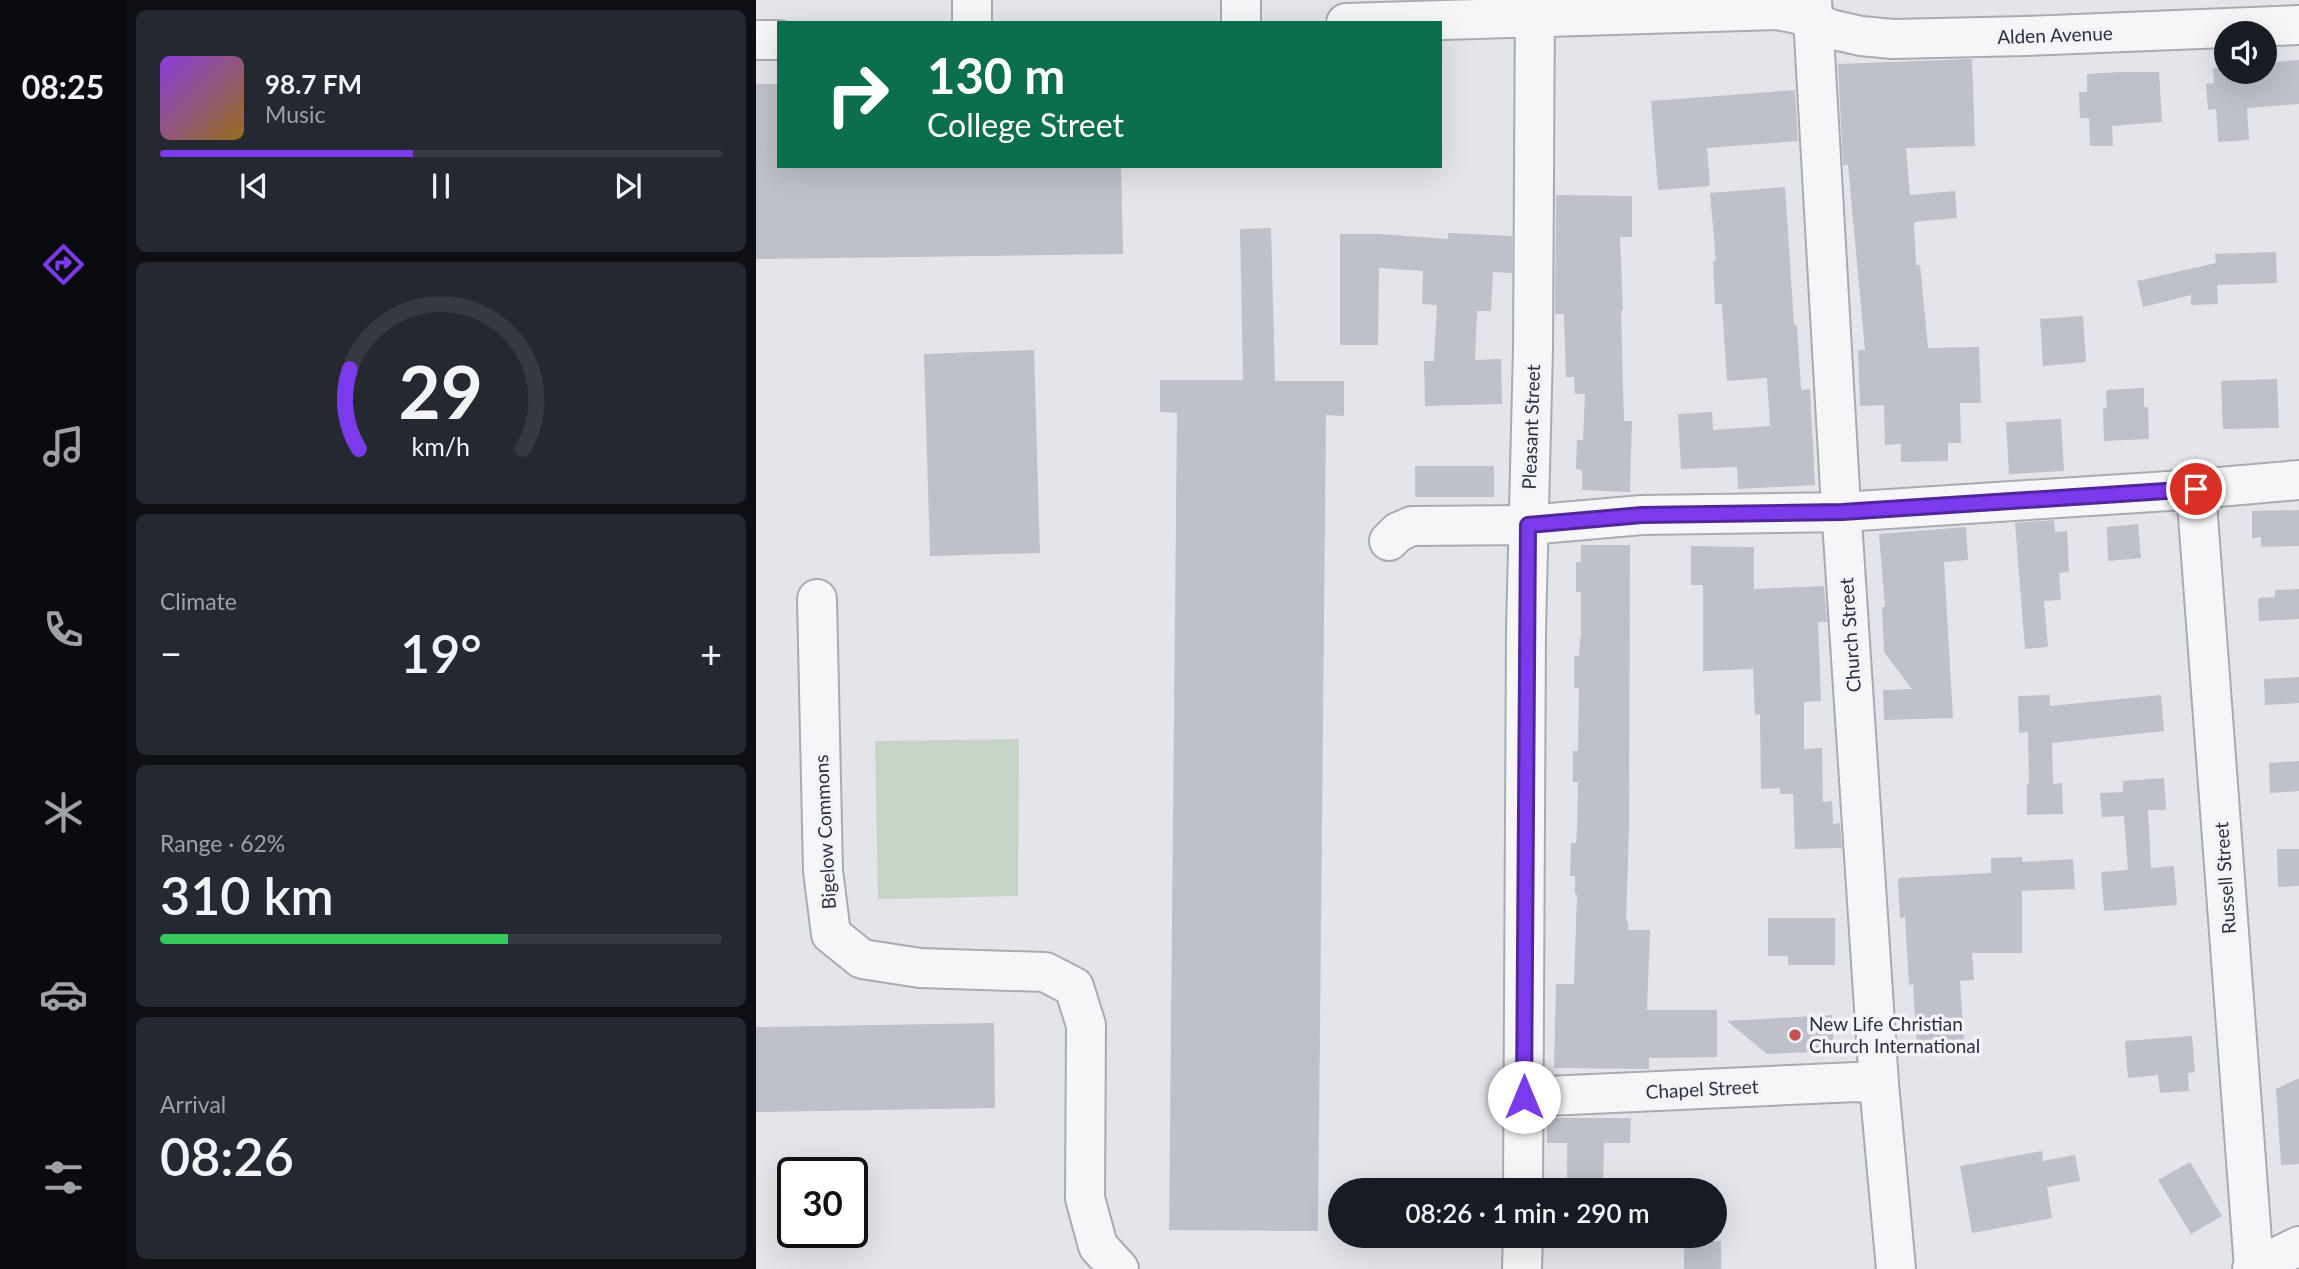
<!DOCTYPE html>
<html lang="en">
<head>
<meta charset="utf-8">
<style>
	:root { --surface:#171b24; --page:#242831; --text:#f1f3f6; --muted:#9ea1a6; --line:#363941; --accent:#7c3aed }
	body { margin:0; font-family:Lato,sans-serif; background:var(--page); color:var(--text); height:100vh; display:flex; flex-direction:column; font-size:26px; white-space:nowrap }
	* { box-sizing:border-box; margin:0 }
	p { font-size:23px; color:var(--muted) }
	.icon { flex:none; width:38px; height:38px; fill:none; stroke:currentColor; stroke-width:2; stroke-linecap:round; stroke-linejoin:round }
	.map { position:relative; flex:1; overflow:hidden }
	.sheet { display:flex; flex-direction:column; gap:10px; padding:10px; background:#0d0f14; width:630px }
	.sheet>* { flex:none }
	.hud { position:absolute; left:21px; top:21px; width:665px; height:147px; border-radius:0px; box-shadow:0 7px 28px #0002; background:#0b6e4f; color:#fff; overflow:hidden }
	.controls { position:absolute; left:1458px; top:21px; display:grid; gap:14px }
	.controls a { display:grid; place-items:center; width:63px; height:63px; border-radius:50%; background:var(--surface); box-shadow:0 7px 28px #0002; font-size:35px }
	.speed { position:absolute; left:21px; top:1157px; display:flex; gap:14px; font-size:35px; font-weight:700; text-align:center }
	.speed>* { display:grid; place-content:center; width:91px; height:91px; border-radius:50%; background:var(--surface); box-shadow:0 7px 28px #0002; line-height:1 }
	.speed .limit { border:4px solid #111; border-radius:10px; background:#fff; color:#111 }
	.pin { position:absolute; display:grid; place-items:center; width:60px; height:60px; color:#fff; margin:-30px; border:4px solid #fff; border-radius:50%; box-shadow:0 2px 7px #0007 }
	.me { position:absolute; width:77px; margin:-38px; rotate:0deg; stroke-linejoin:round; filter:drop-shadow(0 0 5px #0008) }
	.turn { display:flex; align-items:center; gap:24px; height:147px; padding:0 35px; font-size:32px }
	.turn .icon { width:91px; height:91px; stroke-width:2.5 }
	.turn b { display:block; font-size:49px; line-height:60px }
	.big { font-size:52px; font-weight:600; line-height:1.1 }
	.sheet .widget { flex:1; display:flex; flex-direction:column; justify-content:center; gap:10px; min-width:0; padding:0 24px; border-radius:10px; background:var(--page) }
	.sheet .dial { align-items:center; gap:0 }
	.dial svg { height:182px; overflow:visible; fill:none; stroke:var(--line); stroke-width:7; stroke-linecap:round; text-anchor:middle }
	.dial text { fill:var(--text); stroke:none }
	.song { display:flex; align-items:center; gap:21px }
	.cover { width:84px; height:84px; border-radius:10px; background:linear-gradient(135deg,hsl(270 70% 55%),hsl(40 70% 35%)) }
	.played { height:7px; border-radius:4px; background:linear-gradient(90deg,var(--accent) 45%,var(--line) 45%) }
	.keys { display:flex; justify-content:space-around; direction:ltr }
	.heat { display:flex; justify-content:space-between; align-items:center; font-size:38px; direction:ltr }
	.charge { height:10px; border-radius:5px; background:linear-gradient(90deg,#34c759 62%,var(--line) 0) }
	.trip { position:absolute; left:572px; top:1178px; width:399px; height:70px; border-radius:35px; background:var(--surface); box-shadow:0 7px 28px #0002; font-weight:600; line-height:70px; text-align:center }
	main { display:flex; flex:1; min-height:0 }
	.dock { display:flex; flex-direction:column; width:126px; justify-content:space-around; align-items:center; background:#090b0e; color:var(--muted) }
	.dock .icon { width:49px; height:49px }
	.dock .active { color:var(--accent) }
	.dock b { font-size:32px; color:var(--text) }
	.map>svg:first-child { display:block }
	.green { fill:#c6d4c5 }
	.building { fill:#bec0ca }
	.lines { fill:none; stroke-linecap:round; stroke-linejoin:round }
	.minor-casing { stroke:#a8abb4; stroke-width:42 }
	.minor { stroke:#f6f6f9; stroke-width:38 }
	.route-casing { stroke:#51269a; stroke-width:18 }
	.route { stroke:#7c3aed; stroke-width:12 }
	.poi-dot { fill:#c65351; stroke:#f3f4f8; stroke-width:2.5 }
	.labels { text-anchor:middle; stroke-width:7; stroke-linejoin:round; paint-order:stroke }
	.street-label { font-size:19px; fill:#2c3042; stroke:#f3f4f8 }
	.poi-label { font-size:19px; fill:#2c3042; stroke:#f3f4f8; text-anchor:start }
</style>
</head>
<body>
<main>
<nav class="dock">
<b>08:25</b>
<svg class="icon active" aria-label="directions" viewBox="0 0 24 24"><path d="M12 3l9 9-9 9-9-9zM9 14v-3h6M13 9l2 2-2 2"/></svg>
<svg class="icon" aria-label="music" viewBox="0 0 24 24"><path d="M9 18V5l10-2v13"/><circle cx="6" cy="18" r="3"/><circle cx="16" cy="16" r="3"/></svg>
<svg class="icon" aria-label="phone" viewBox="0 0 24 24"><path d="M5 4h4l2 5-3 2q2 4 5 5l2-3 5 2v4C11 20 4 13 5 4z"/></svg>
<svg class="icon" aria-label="climate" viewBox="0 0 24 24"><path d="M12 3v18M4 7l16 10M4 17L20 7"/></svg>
<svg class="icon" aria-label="car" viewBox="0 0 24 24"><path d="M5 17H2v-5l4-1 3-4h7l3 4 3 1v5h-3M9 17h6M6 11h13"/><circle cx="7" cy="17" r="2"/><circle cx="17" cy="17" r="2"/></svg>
<svg class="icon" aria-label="filters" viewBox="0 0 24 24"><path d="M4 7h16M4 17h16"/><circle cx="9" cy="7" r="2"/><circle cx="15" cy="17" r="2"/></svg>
</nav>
<section class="sheet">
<div class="widget">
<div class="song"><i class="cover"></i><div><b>98.7 FM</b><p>Music</p></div></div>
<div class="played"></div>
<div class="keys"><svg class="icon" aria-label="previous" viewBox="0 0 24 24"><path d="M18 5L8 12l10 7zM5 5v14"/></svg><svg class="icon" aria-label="pause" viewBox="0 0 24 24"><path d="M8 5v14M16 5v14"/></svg><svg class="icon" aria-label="next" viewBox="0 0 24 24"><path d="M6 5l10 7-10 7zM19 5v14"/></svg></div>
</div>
<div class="widget dial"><svg viewBox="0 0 100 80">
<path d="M14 69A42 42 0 1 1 86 69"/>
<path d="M14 69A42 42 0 0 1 10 34" stroke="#7c3aed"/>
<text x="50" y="56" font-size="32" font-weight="700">29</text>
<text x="50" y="72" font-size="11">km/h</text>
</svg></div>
<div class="widget"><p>Climate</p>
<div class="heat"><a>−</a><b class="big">19°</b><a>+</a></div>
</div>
<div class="widget"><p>Range · 62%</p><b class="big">310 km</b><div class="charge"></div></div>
<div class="widget"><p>Arrival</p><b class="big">08:26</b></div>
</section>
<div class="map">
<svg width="1543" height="1269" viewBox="0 0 1543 1269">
	<rect width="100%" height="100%" fill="#e3e5ea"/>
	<path class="green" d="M263,739L262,896L122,899L119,741Z"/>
	<path class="building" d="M1216,59L1219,146L1150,148L1154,195L1199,191L1201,218L1158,222L1160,265H1164L1172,348L1223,347L1225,403H1204L1205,443H1192V461L1145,462V444L1129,445L1128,405L1104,406L1102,350H1109L1092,165H1087L1082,64Z
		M1543,60V104L1491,108L1493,140L1462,142L1460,109L1452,110L1450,84L1458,83L1457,68L1470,67V72H1508V63Z
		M1364,72H1403L1406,122L1356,126L1357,146H1334L1333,118H1324L1323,92H1331V74Z
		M0,84H23V166H365L367,254L0,259Z
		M1039,90L1042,141L951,148L954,186L902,190L895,101Z
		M1029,187L1038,325H1041L1045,390L1054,389L1059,485L982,489L981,467L925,469L922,414L956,412L957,430L1014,426L1011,378L971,381L966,304H959L957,261H960L954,193Z
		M800,195L876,196V237H864L867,311H865L868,421H876L874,492L826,490V470L820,469L821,440H827L829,394H819L818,377H810L808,314H799Z
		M515,228L519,381H588V416L570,415L562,1231L413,1230L421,413L404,412V380H487L484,229Z
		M692,233L756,236V273L737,272L735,311H721L719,360L745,359L746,404L669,406L668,361H678L681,305L666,304L667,271L623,268L622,345H584V234H623L692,239Z
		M1520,252L1521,283L1461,285L1462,304L1435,305V295L1387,307L1381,281L1460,263L1459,254Z
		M1327,316L1330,362L1287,366L1284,319Z
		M278,350L284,553L174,556L168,354Z
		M1521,379L1523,428L1467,429L1465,381Z
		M1388,388V407H1392L1393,439L1348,441L1347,409L1351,408L1350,390Z
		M1305,419L1308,471L1253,474L1250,422Z
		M659,466H738V497H659Z
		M1543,510V546L1505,547V537L1496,538V511Z
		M1298,520L1299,532L1311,531L1313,572L1303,573L1305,600L1288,601L1292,647L1269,649L1259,523Z
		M1382,524L1385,558L1352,561L1351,527Z
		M1210,527L1212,560L1188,562L1197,718L1128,720L1127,690L1156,689L1128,652L1126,607H1129L1123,534Z
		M825,545H874L873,827L870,921H872V930H894L891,1010H961V1057L893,1058V1069L798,1068L800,984H818L821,895L819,894V876H814L815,843H820L821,826L822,782H817V751H822L823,688H818V656H823L824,638H825V592H820V562H825Z
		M935,546L998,547V589L1068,586L1071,622H1062L1065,701L1048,702V749L1066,748L1067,802L1076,801L1077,824L1084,823L1086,848L1039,849L1037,794H1024V788L1005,789L1004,714L999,715L997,669L947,671V585H935Z
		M1543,589V619L1503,621L1502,598L1519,597V590Z
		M1543,677V703L1509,705L1508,679Z
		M1294,695V706L1405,695L1408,731L1296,743L1297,784L1306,783L1307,814L1271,815V784H1273L1272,732L1263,733L1262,696Z
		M1543,761V791L1514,793L1513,763Z
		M1408,778L1410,810H1392L1395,868L1418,866L1421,905L1348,911L1345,872L1372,870L1368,816L1346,817L1344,793L1367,792V781Z
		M1521,849H1543V886L1522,887Z
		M1266,857V862L1317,859L1319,889L1266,891V953H1216L1218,980L1204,981L1208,1042L1161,1045L1157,984L1153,985L1149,917L1144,918L1142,878L1235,873V858Z
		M1012,918H1079V965H1032V956H1012Z
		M1076,1015L1078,1051L1011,1054L971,1021Z
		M238,1023L239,1108L0,1112V1027Z
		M1436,1036L1439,1072L1432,1073L1433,1091L1404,1093L1402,1075L1372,1078L1369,1041Z
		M1543,1078V1164L1525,1165L1520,1089Z
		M791,1118H875L874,1143H848L847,1190H811V1143H791Z
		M1286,1151L1287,1161L1319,1155L1324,1181L1291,1187L1296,1218L1216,1233L1204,1166Z
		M1434,1162L1466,1216L1435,1234L1402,1180Z
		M928,1241H965V1269H928Z"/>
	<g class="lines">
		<defs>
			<path id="minor" d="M1056,0L1084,490L1123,1084L1140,1269
				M216,23V0
				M485,23V0
				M590,23L1021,10L1042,14L1074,29L1105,36L1137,39L1269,36L1543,25
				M0,40H23
				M1440,489L1498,1268
				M633,541L642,532L656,526L772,525L886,515L1086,512L1428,490L1543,480
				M61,599L67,871L75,934L106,959L164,968L289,972L318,987L330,1025L329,1198L342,1246L363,1269
				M768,1097L1100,1082L1123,1084
				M767,1190L770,630L777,349L779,0
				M766,1269L767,1236
				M1496,1269L1543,1246"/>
		</defs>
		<use href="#minor" class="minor-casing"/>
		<use href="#minor" class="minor"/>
	</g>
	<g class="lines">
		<defs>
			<path id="route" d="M768,1097L772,525L886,515L1086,512L1440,489"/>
		</defs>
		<use href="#route" class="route-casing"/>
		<use href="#route" class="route"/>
	</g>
	<circle class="poi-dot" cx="1039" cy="1035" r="7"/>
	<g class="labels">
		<g class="street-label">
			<text transform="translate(1299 35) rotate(-2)" y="7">Alden Avenue</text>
			<text transform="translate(775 427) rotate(-88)" y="7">Pleasant Street</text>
			<text transform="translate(1094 635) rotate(-94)" y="7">Church Street</text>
			<text transform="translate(69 832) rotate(-93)" y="7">Bigelow Commons</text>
			<text transform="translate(1469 878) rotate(-94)" y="7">Russell Street</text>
			<text transform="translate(946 1089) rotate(-3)" y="7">Chapel Street</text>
		</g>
		<g class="poi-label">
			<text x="1053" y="1031">New Life Christian<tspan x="1053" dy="22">Church International</tspan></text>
		</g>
	</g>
</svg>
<div class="controls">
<a><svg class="icon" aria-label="sound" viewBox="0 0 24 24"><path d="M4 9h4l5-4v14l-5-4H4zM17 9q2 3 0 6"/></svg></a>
</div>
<div class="speed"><div class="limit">30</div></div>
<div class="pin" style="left:1440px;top:489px;background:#d93025"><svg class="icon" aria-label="arrive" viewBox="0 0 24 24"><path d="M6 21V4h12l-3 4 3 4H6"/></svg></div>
<svg class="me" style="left:768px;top:1097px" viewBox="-20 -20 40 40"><circle r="19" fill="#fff"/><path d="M0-13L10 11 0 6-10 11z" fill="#7c3aed"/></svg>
<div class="trip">08:26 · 1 min · 290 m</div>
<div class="hud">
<div class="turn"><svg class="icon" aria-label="right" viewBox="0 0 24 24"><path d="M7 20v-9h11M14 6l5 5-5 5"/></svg><div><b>130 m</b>College Street</div></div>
</div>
</div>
</main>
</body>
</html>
